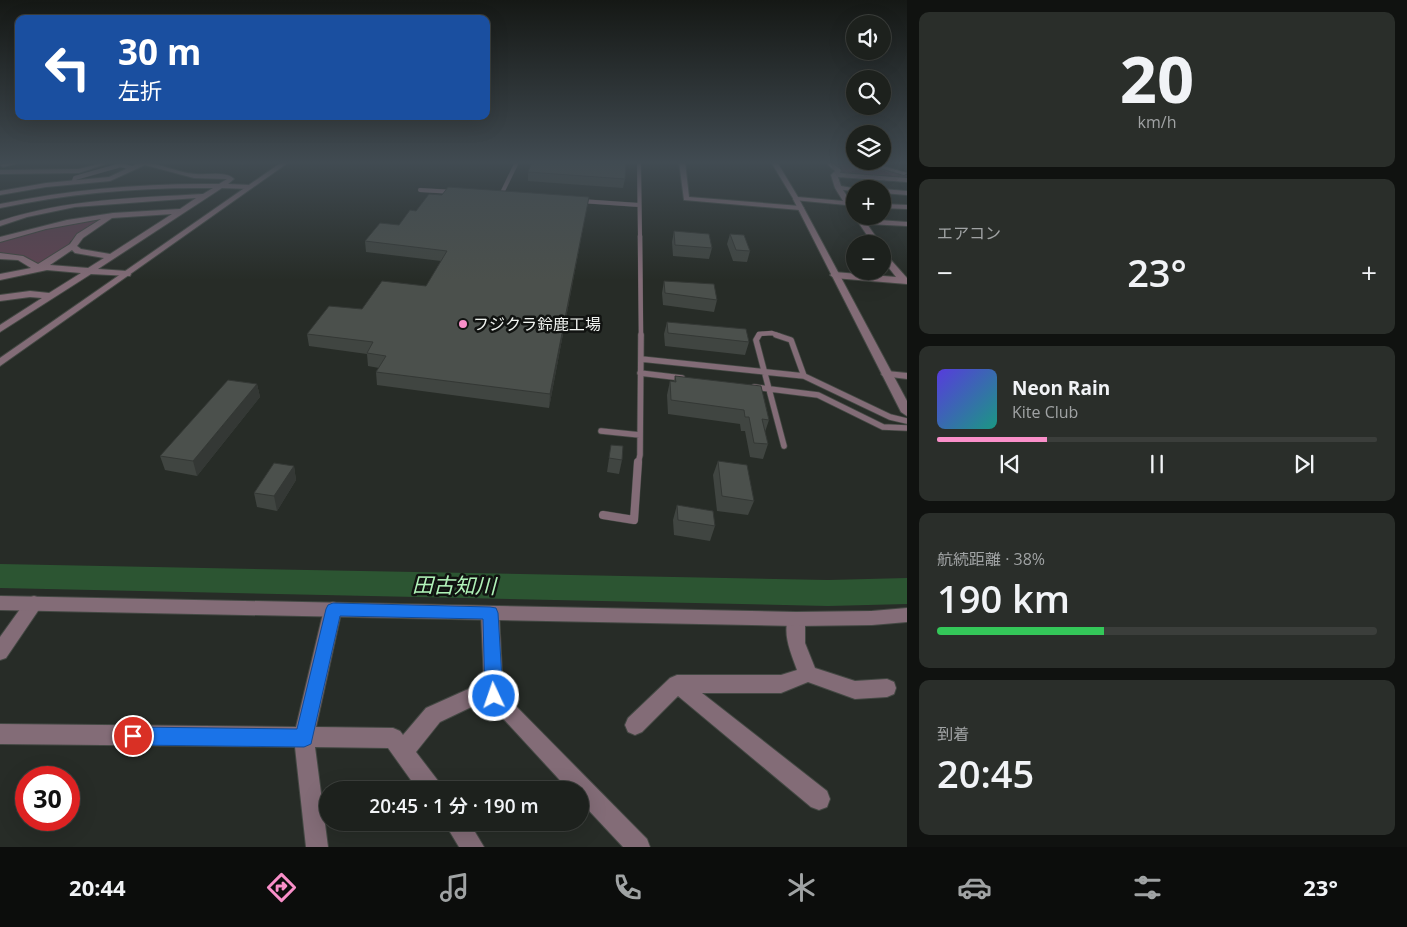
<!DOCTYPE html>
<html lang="ja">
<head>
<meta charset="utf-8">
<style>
	:root { --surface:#1d211d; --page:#2a2e2a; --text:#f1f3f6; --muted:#a0a3a4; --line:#3b3e3b; --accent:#f98fc9 }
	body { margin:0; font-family:"Open Sans","Noto Sans JP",sans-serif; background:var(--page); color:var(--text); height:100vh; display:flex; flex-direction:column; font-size:19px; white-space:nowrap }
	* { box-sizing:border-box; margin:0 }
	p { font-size:16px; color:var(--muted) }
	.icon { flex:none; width:28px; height:28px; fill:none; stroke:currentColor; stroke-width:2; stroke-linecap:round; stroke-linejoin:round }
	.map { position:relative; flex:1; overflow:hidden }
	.panel { display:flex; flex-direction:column; gap:12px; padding:12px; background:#101210; width:500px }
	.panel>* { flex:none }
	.hud { position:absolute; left:15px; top:15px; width:475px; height:105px; border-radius:10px; box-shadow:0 5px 20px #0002,0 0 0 1px var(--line); background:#1a4fa0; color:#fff; overflow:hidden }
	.controls { position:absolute; left:846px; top:15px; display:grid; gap:10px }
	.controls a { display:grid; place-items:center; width:45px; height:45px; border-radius:50%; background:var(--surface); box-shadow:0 5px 20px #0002,0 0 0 1px var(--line); font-size:25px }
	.speed { position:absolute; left:15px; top:766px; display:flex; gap:10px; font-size:25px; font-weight:700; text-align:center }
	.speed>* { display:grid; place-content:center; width:65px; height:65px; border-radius:50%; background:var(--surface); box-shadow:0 5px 20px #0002,0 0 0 1px var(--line); line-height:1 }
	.speed .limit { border:8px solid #d22; background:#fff; color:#111 }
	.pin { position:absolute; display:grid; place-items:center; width:42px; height:42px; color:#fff; margin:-21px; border:2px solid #fff; border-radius:50%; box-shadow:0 1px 5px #0007 }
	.me { position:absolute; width:55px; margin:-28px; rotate:357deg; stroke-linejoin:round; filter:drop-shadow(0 0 4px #0008) }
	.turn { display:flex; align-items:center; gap:18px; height:105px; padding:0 20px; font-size:22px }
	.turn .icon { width:65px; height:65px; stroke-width:2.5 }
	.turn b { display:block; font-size:35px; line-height:42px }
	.big { font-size:38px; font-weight:600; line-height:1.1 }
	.panel .widget { flex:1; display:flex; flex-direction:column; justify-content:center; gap:8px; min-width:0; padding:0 18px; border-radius:10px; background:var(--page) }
	.panel .dial { align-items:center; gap:0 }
	.dial b { font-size:65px; line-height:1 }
	.song { display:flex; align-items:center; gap:15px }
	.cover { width:60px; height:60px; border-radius:8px; background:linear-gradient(135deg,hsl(250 70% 55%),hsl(170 70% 35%)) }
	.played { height:5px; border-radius:2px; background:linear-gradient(90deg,var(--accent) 25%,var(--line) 25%) }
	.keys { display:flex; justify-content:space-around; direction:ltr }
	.heat { display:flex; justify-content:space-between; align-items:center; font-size:28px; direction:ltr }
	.charge { height:8px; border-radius:4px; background:linear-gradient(90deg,#34c759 38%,var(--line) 0) }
	.trip { position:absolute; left:319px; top:781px; width:270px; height:50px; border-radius:25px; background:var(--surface); box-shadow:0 5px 20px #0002,0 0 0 1px var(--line); font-weight:600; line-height:50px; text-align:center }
	.tabs { display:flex; height:80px; justify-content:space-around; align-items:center; background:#0c0d0c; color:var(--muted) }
	.tabs .icon { width:35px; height:35px }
	.tabs .on { color:var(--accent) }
	.tabs b { font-size:22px; color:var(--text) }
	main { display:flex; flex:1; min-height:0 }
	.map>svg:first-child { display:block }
	.green { fill:#604352 }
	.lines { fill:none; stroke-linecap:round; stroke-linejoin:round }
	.river { fill:#2c5532; fill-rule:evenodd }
	.service-far3-casing { stroke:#434843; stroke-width:4.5 }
	.service-far2-casing { stroke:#434843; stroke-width:5 }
	.service-far1-casing { stroke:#434843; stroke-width:7 }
	.service-casing { stroke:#434843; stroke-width:9 }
	.minor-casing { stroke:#434843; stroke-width:2 }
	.tertiary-casing { stroke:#434843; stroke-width:2 }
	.service-far3 { stroke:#836c77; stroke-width:4 }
	.service-far2 { stroke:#836c77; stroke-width:4.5 }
	.service-far1 { stroke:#836c77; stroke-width:5.5 }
	.service { stroke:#836c77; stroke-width:8 }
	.minor { fill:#836c77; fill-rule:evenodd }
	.tertiary { fill:#836c77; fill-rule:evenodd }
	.wall { fill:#404541 }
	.shaded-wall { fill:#343835 }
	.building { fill:#4b504c; stroke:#343835 }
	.route { fill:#1a73e8; stroke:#114b97 }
	.poi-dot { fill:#f98fc9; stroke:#111311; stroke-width:2 }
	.labels { text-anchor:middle; stroke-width:5; stroke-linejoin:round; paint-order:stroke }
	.poi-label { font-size:16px; fill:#f1f4f1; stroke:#111311; text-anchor:start }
	.near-water-label { font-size:21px; font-style:italic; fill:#b0f2b8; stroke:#111311 }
</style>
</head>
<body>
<main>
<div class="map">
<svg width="907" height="847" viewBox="0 0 907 847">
	<rect width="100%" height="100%" fill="#272c27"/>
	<path class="green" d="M830,162H860L907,175V179L839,174L841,170Z
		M98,218L101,220L77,235L70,242L68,247L42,264H37L23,256L0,255V242C31,230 65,225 98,218Z"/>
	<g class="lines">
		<path class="river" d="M0,564L828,580L907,578V604L828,606L0,588Z"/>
		<defs>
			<path id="service-far3" d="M639,162L640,238
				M74,181L75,178L121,165L132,168
				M420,190L454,192
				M501,195L517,162
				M581,201L639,205"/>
			<path id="service-far2" d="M640,236L641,336
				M758,336L759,334L772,333L780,336"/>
			<path id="service-far1" d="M759,335L756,340L784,446
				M776,335L791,340L804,376
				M641,359L804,376L890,417L907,421
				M640,373L682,378
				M754,387L818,395L883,427L907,428
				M601,431L640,435
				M638,464L640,455L641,335"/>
			<path id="service" d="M603,515L634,520L638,462"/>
			<path id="minor" d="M11,162H24L3,167L0,165Z
				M96,162H103L106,164L79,173L0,174V170L79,169L98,164Z
				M141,162C158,162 177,173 196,174C208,175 226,171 234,179L228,184L250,185L253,187L250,189L222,188L98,269L127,271L131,274L130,276L91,274L0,332V325L42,298L30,297L0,301V295L30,291L49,293L81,273L47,270L0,280V274L31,268L18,260L0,259V253L23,256L38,264L70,244L77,234L101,219L46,229L0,242V237L67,220L113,213L180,209L196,198L75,207L27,217L0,226V221C66,199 134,198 203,194L213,188C141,187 71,193 0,208V204C73,189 145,183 219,184L227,179L194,178L145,165L110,181L46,187L0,195V191L46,183L109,177ZM172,214L110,254L81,249L77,246L83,238L112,218ZM72,250L75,253L104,258L88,268L50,265Z
				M235,162H246L243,164Z
				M679,162H685L689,197L800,206L804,208L800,210L684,200Z
				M771,162H777L798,197L843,201L835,188L831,175L835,171L825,162H831L841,170L840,173L907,178V182L838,177L841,186L858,189H855V191L843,190L851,202H855V216H862L864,219L907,222V226L867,224L881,244H873L854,216L855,215L846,205L794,200Z
				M860,162H869L907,173L904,175Z
				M882,189L907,191V195L882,193Z
				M882,204L907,205V209L882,208Z
				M882,250L907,278V284L834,278L830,275L834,272L896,277L882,259Z
				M887,371L907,373V379L883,376L881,374Z
				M34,596L40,598L42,603L40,608L6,658L0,660V637L28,598Z
				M333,602L339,604L342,609L316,727L393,728L400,731L403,735L426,708L484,682L481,613L484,608L490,606L496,608L499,613L503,693L647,839L650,847H623L580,801V790H569L486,700L440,722L416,752L439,782L442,790H418L388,748L315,747L328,847H306L295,747L0,744V724L296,727L324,609L327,604Z
				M796,612L802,614L805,619V643L815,668L855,681L887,679L894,682L896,688L894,694L887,697L855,699L808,682L781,693H702L827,791L830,799L827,807L819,810L811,807L678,696L642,732L635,735L628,732L625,725L628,718L670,678L677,675H781L797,670C791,653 781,632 790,614Z
				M444,822H469L484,847H459Z"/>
			<path id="tertiary" d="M282,162H289L0,366V358Z
				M794,198L799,199L907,401V416L901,412L793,199Z
				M0,596L796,612L872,611L907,608V622L872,625L796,626L0,610Z"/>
		</defs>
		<use href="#service-far3" class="service-far3-casing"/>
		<use href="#service-far2" class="service-far2-casing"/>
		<use href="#service-far1" class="service-far1-casing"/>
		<use href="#service" class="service-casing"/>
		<use href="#minor" class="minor-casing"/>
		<use href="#tertiary" class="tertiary-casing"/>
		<use href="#service-far3" class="service-far3"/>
		<use href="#service-far2" class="service-far2"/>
		<use href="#service-far1" class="service-far1"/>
		<use href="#service" class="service"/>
		<use href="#minor" class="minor"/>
		<use href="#tertiary" class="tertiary"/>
	</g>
	<path class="wall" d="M528,172L625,179L623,188L528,181Z
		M587,207L549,408L377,385L376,372L379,368L368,366L367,354L309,346L307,334L362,309L426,286L441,261L366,252L365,241L399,225L416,211Z
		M674,231L712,248L709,259L673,256L672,242Z
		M730,234L750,251L747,262L733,261L727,244Z
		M664,281L717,300L714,312L663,305L662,293Z
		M667,322L749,342L745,355L665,346L664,334Z
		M675,376L769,420L765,432L768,444L763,459L750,457L745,431H741L740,424L668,414L667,395L670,381H674Z
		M257,384L260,397L197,476L165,470L160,456Z
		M611,445L622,460L619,474L607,472Z
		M718,461L754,501L748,515L717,511L713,475Z
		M294,466L296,480L277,511L257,507L254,493Z
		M677,505L715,526L710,541L674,535L673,520Z"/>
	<path class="shaded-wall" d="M589,197L587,207L549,408L550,394Z
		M257,384L260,397L197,476L193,461Z
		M294,466L296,480L277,511L274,496Z"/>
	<path class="building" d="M532,162H626L625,179L528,172Z
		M448,187L589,197L550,394L376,372L386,356L367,353L373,342L307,334L329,306L362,309L382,281L426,286L447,251L365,241L380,223L399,225L410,210L416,211L429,194L442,195Z
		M674,231L709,234L712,248L675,245Z
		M730,234L744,235L750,251L736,250Z
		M664,281L714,284L717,300L665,293Z
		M667,322L746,329L749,342L668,333Z
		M675,376L761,386L769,420L762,419L768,444L754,443L749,417H745L744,410L671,400L670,381L676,382Z
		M228,380L257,384L193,461L160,456Z
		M611,445L623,446L622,460L609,458Z
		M718,461L747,465L754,501L722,496Z
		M274,463L294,466L274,496L254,493Z
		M677,505L713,511L715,526L678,520Z"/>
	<linearGradient id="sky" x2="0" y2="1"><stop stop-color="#151815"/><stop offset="0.58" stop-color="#414b52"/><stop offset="1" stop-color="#414b52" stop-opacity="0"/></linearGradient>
	<rect width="907" height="280" fill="url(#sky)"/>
	<path class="route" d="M333,603L490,607L496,608L498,613L503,696L500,702L494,705L488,702L485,696L483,619L340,616L311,744L304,747L133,745L127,742L124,736L127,729L133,727L297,729L326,609L328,605Z"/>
	<circle class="poi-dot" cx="463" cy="324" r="5"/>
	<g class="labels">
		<g class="poi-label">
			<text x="473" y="330">フジクラ鈴鹿工場</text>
		</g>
		<g class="near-water-label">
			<text transform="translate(454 586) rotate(1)" y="7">田古知川</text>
		</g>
	</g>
</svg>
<div class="controls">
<a><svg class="icon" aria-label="sound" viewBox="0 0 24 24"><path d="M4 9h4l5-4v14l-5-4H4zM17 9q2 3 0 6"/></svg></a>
<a><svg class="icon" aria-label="search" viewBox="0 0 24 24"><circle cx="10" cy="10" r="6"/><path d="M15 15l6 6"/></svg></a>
<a><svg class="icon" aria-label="layers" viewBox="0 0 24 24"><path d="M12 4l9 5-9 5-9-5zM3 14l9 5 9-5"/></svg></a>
<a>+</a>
<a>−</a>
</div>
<div class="speed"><div class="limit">30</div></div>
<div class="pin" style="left:133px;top:736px;background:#d93025"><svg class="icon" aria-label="arrive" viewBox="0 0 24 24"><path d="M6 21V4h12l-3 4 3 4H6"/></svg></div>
<svg class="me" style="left:494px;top:696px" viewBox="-20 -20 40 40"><circle r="17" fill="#1a73e8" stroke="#fff" stroke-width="3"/><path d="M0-11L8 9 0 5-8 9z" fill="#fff"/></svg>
<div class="trip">20:45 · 1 分 · 190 m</div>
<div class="hud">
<div class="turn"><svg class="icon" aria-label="left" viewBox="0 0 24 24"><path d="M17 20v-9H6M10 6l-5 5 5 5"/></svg><div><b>30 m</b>左折</div></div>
</div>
</div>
<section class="panel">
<div class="widget dial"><b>20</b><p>km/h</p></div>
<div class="widget"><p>エアコン</p>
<div class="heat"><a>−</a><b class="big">23°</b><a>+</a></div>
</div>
<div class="widget">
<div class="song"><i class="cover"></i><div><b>Neon Rain</b><p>Kite Club</p></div></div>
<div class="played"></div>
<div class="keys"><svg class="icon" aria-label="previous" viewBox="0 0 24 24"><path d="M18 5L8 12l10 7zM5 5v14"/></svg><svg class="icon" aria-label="pause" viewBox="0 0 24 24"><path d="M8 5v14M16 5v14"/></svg><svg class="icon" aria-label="next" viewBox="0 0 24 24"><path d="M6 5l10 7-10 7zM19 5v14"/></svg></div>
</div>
<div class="widget"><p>航続距離 · 38%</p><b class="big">190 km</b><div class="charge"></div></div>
<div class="widget"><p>到着</p><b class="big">20:45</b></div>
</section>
</main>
<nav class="tabs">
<b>20:44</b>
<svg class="icon on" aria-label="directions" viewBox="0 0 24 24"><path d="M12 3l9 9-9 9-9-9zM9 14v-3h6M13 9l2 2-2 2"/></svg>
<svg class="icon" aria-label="music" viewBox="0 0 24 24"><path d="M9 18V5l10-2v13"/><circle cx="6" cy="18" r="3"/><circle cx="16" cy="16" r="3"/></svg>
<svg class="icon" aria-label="phone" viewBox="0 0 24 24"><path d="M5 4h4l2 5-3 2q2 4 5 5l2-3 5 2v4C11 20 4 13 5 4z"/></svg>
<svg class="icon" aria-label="climate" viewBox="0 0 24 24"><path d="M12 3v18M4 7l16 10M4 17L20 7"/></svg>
<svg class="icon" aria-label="car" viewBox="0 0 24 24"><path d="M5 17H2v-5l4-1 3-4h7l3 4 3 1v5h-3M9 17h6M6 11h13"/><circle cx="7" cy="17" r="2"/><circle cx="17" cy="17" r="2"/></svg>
<svg class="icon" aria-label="filters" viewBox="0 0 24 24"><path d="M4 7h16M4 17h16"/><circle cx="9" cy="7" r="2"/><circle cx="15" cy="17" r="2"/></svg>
<b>23°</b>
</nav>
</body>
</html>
